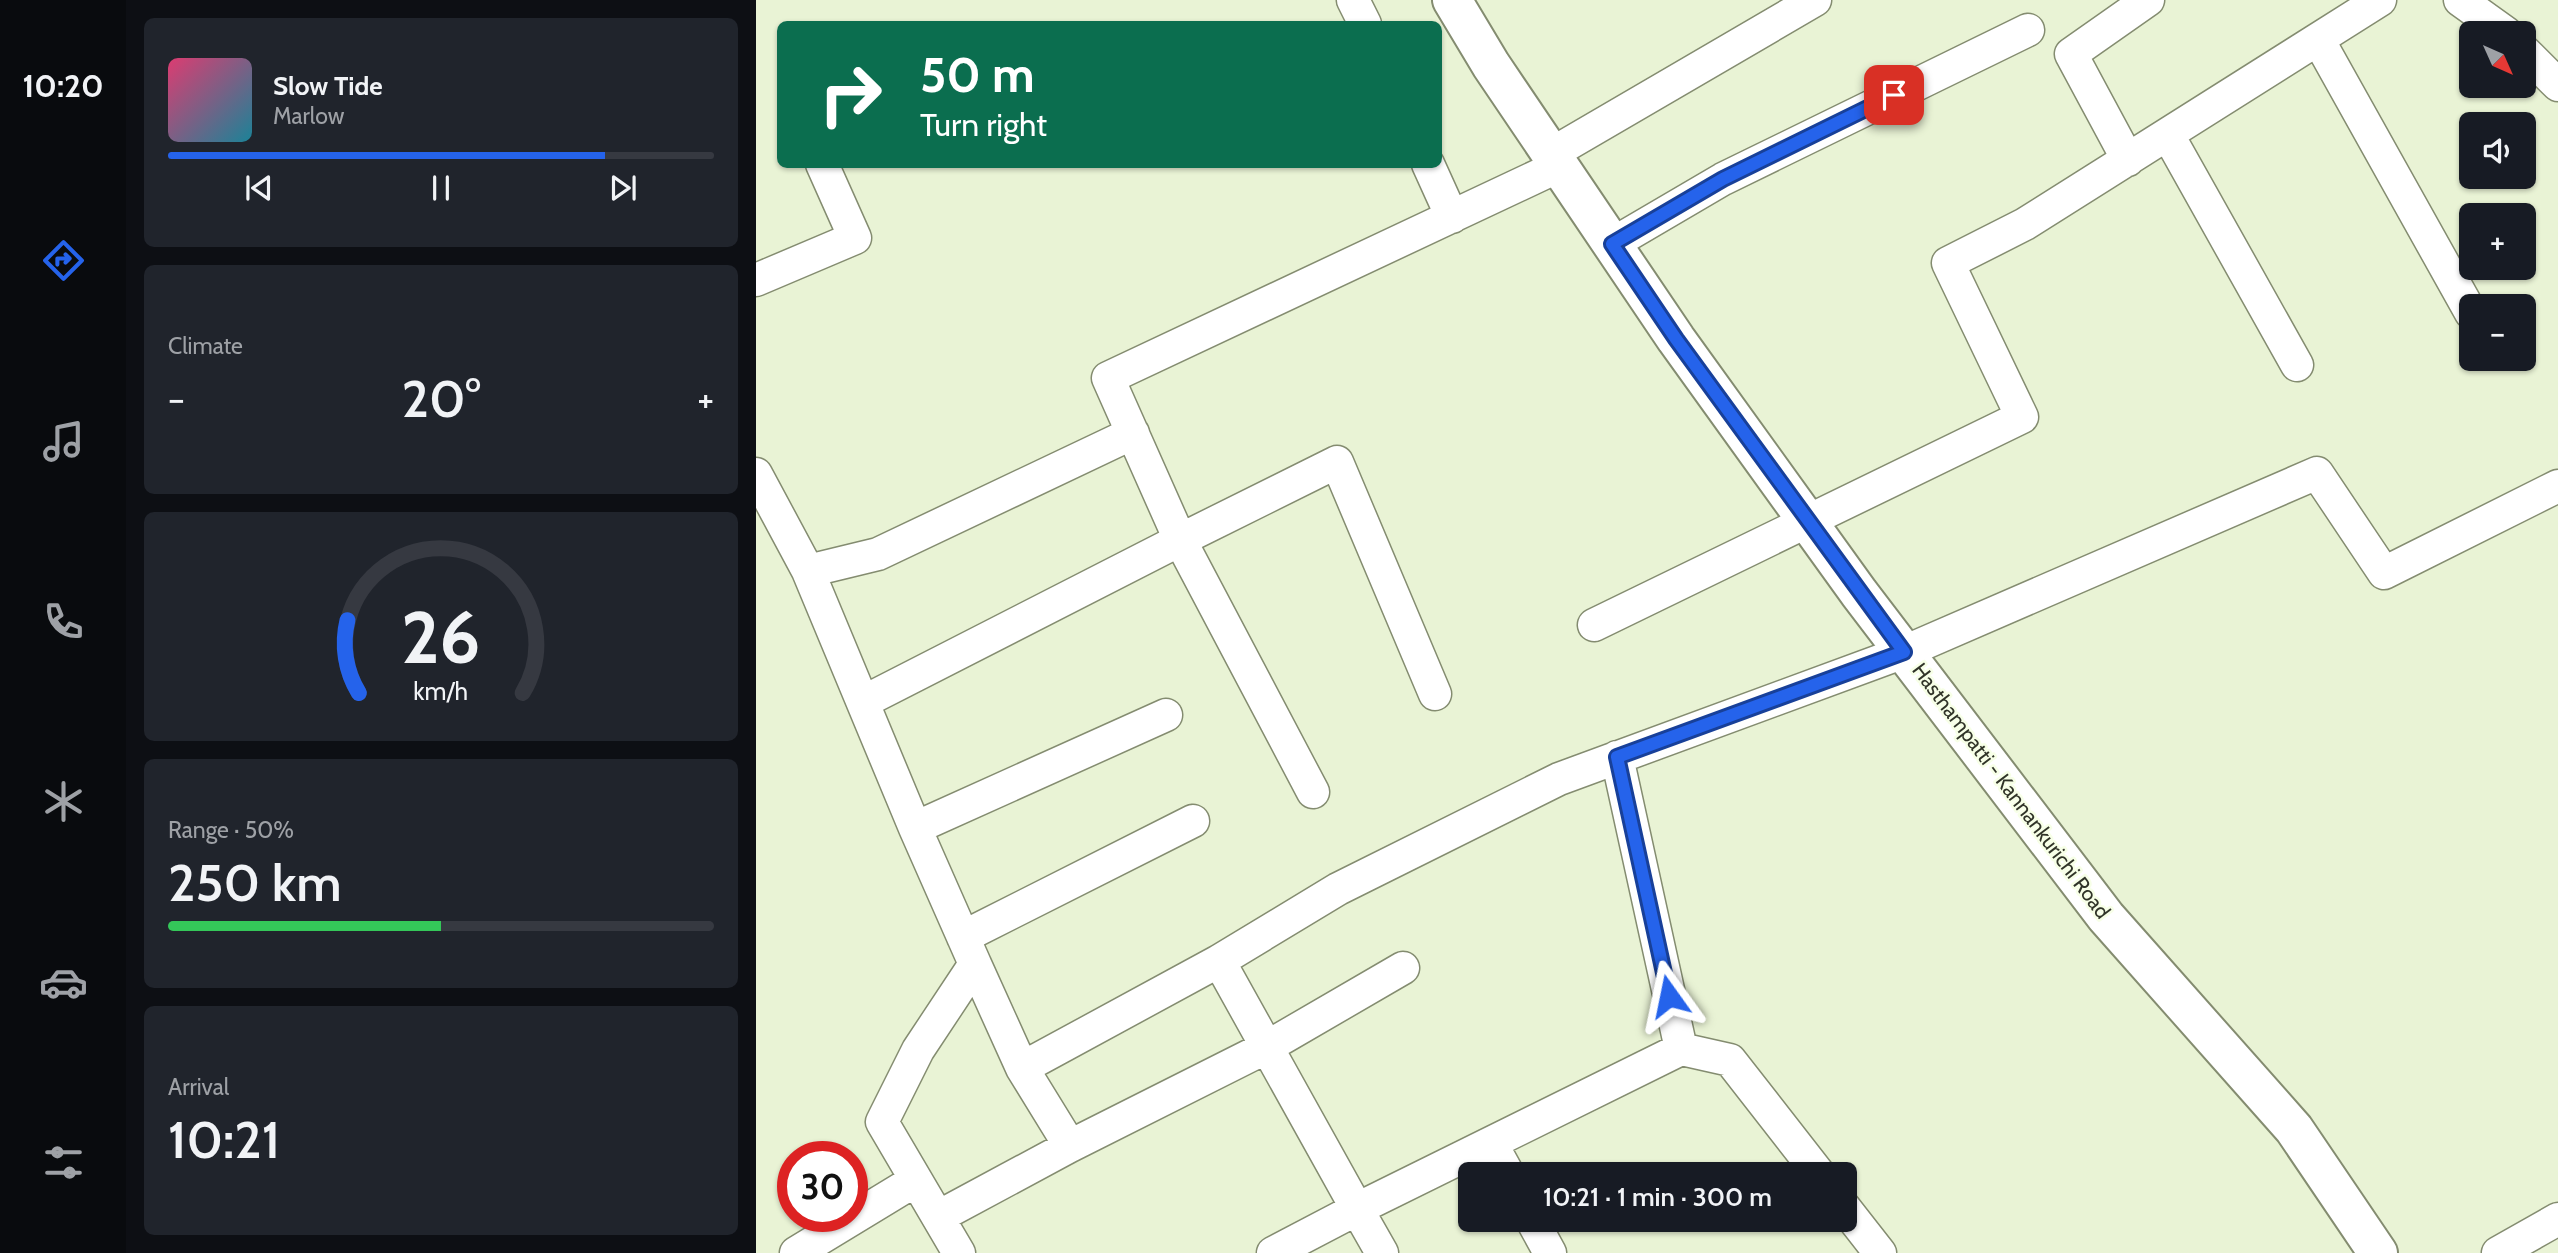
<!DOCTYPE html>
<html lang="en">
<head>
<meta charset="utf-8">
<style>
	:root { --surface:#171b24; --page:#20242c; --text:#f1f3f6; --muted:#9ea1a6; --line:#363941; --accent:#2563eb }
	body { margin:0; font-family:Cabin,sans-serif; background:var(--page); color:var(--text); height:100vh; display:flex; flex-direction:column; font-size:26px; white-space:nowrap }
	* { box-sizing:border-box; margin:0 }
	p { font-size:23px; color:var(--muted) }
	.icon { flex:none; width:38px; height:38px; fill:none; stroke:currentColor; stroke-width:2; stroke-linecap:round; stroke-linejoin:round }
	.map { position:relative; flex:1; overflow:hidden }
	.panel { display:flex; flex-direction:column; gap:18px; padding:18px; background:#0d0f14; width:630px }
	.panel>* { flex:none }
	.hud { position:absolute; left:21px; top:21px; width:665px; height:147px; border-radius:10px; box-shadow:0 2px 5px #0004; background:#0b6e4f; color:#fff; overflow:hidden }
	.needle { width:46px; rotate:135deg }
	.fabs { position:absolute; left:1703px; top:21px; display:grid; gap:14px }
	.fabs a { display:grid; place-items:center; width:77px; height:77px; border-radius:10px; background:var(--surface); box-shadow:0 2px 5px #0004; font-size:35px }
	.speed { position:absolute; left:21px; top:1141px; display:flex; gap:14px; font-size:35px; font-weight:700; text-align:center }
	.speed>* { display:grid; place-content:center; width:91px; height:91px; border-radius:50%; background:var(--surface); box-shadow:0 2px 5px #0004; line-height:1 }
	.speed .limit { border:10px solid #d22; background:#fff; color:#111 }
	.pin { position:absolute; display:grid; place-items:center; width:60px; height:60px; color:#fff; margin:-30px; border-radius:14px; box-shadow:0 4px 10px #0006 }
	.me { position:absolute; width:77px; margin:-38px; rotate:348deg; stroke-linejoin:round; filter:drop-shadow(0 0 5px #0008) }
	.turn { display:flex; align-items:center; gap:24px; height:147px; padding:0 28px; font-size:32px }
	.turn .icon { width:91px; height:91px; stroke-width:2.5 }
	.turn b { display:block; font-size:49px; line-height:60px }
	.big { font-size:52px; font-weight:600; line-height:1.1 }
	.panel .card { flex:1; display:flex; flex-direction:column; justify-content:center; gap:10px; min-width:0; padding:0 24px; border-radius:10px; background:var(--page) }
	.panel .dial { align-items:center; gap:0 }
	.dial svg { height:182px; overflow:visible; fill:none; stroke:var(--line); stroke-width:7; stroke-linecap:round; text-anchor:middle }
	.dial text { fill:var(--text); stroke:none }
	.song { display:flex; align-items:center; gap:21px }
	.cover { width:84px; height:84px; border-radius:10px; background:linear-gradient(135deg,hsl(340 70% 55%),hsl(190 70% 35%)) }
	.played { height:7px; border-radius:4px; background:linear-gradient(90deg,var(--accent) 80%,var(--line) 80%) }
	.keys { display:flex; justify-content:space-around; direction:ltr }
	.heat { display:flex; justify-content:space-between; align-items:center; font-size:38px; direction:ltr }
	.charge { height:10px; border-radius:5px; background:linear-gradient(90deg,#34c759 50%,var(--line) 0) }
	.trip { position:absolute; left:702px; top:1162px; width:399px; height:70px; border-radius:10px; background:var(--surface); box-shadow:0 2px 5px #0004; font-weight:600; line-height:70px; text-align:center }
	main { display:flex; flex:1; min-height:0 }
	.tab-bar { display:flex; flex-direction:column; width:126px; justify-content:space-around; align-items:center; background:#090b0e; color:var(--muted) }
	.tab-bar .icon { width:49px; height:49px }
	.tab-bar .current { color:var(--accent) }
	.tab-bar b { font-size:32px; color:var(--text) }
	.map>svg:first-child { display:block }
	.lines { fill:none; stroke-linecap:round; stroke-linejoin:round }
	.street-casing { stroke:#848c70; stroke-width:35 }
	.secondary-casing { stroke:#848c70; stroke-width:42 }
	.street { stroke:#fff; stroke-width:32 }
	.secondary { stroke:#fff; stroke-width:38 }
	.route-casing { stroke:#184099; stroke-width:18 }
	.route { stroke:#2563eb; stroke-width:12 }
	.labels { text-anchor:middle; stroke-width:5; stroke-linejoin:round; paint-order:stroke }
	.street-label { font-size:21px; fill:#303428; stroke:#f7ffe7 }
</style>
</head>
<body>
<main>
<nav class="tab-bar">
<b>10:20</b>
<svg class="icon current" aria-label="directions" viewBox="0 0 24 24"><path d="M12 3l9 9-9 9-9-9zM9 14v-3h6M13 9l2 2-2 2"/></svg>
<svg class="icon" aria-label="music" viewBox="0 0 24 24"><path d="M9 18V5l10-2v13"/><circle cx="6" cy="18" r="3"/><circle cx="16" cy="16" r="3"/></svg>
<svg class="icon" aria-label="phone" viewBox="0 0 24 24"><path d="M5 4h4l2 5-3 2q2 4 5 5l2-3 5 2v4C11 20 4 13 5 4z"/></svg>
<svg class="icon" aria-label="climate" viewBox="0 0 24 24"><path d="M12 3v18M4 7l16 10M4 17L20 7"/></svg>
<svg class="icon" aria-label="car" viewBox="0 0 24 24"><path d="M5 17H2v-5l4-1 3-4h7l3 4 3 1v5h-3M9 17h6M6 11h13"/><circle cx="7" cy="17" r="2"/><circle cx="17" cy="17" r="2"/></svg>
<svg class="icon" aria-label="filters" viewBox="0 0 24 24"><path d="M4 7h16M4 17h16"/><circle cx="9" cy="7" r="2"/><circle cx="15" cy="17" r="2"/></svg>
</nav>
<section class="panel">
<div class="card">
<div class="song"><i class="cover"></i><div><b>Slow Tide</b><p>Marlow</p></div></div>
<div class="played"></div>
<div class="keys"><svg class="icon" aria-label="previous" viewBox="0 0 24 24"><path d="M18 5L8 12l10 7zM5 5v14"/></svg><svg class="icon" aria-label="pause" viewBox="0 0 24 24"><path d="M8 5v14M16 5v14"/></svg><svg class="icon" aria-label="next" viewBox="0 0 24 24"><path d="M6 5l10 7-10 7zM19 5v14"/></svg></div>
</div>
<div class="card"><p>Climate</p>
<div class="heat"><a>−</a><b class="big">20°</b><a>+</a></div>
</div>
<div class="card dial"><svg viewBox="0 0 100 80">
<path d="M14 69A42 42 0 1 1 86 69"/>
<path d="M14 69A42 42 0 0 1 9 37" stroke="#2563eb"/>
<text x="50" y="56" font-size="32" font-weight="700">26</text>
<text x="50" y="72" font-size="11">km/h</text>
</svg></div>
<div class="card"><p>Range · 50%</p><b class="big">250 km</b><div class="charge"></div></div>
<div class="card"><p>Arrival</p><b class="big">10:21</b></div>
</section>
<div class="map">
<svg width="1802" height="1253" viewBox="0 0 1802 1253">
	<rect width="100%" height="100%" fill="#e9f3d5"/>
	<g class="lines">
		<defs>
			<path id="street" d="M597,0L609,24
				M1704,0L1750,33
				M1563,41L1715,313
				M1768,51L1802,85
				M1412,135L1541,365
				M795,154L1059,0
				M1372,160L1315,54L1392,0
				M672,164L696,217
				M856,244L967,179L1272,30
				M0,280L99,238L66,164
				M0,474L52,571L159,828L219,964L162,1050L126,1122L203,1253
				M52,571L122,554L377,433
				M838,625L1266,417L1192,263L1269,224L1624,0
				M679,694L581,462L424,540L352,378L803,166
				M107,702L424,540L557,792
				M159,828L410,715
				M207,937L437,821
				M219,964L266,1068L314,1146
				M925,1049L974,1060L1063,1174
				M266,1068L463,961
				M735,1143L752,1174
				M1088,1207L1124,1253
				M182,1217L314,1146L511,1047L647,968
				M776,1220L794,1253
				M40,1253L160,1180
				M517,1253L601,1209L463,961L582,889L803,779L1148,652L1561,473L1628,573L1802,486
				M626,1253L601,1209L925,1049L861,757
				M1742,1253L1802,1219"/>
			<path id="secondary" d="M696,0L735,65L920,339L1103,593L1350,917L1538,1129L1622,1253"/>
		</defs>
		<use href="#street" class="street-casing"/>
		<use href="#secondary" class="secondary-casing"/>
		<use href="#street" class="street"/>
		<use href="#secondary" class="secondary"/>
	</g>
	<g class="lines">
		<defs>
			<path id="route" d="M913,996L861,757L1148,652L920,339L856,244L967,179L1138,95"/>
		</defs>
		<use href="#route" class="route-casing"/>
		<use href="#route" class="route"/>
	</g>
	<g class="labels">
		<g class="street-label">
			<text transform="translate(1255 791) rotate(53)" y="7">Hasthampatti - Kannankurichi Road</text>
		</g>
	</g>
</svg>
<div class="fabs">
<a><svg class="needle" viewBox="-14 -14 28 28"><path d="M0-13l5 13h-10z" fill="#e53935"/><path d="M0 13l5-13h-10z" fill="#9ea1a6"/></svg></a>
<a><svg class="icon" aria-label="sound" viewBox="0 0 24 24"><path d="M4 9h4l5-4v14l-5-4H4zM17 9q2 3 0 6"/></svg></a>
<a>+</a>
<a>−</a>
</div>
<div class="speed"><div class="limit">30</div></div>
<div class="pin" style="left:1138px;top:95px;background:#d93025"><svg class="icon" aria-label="arrive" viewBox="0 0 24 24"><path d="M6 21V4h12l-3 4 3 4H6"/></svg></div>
<svg class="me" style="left:913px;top:996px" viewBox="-20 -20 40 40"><path d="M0-17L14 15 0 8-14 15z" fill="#2563eb" stroke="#fff" stroke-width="4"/></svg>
<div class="trip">10:21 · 1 min · 300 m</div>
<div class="hud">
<div class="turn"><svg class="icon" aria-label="right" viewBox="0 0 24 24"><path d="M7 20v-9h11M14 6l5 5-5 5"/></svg><div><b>50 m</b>Turn right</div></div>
</div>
</div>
</main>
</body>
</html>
